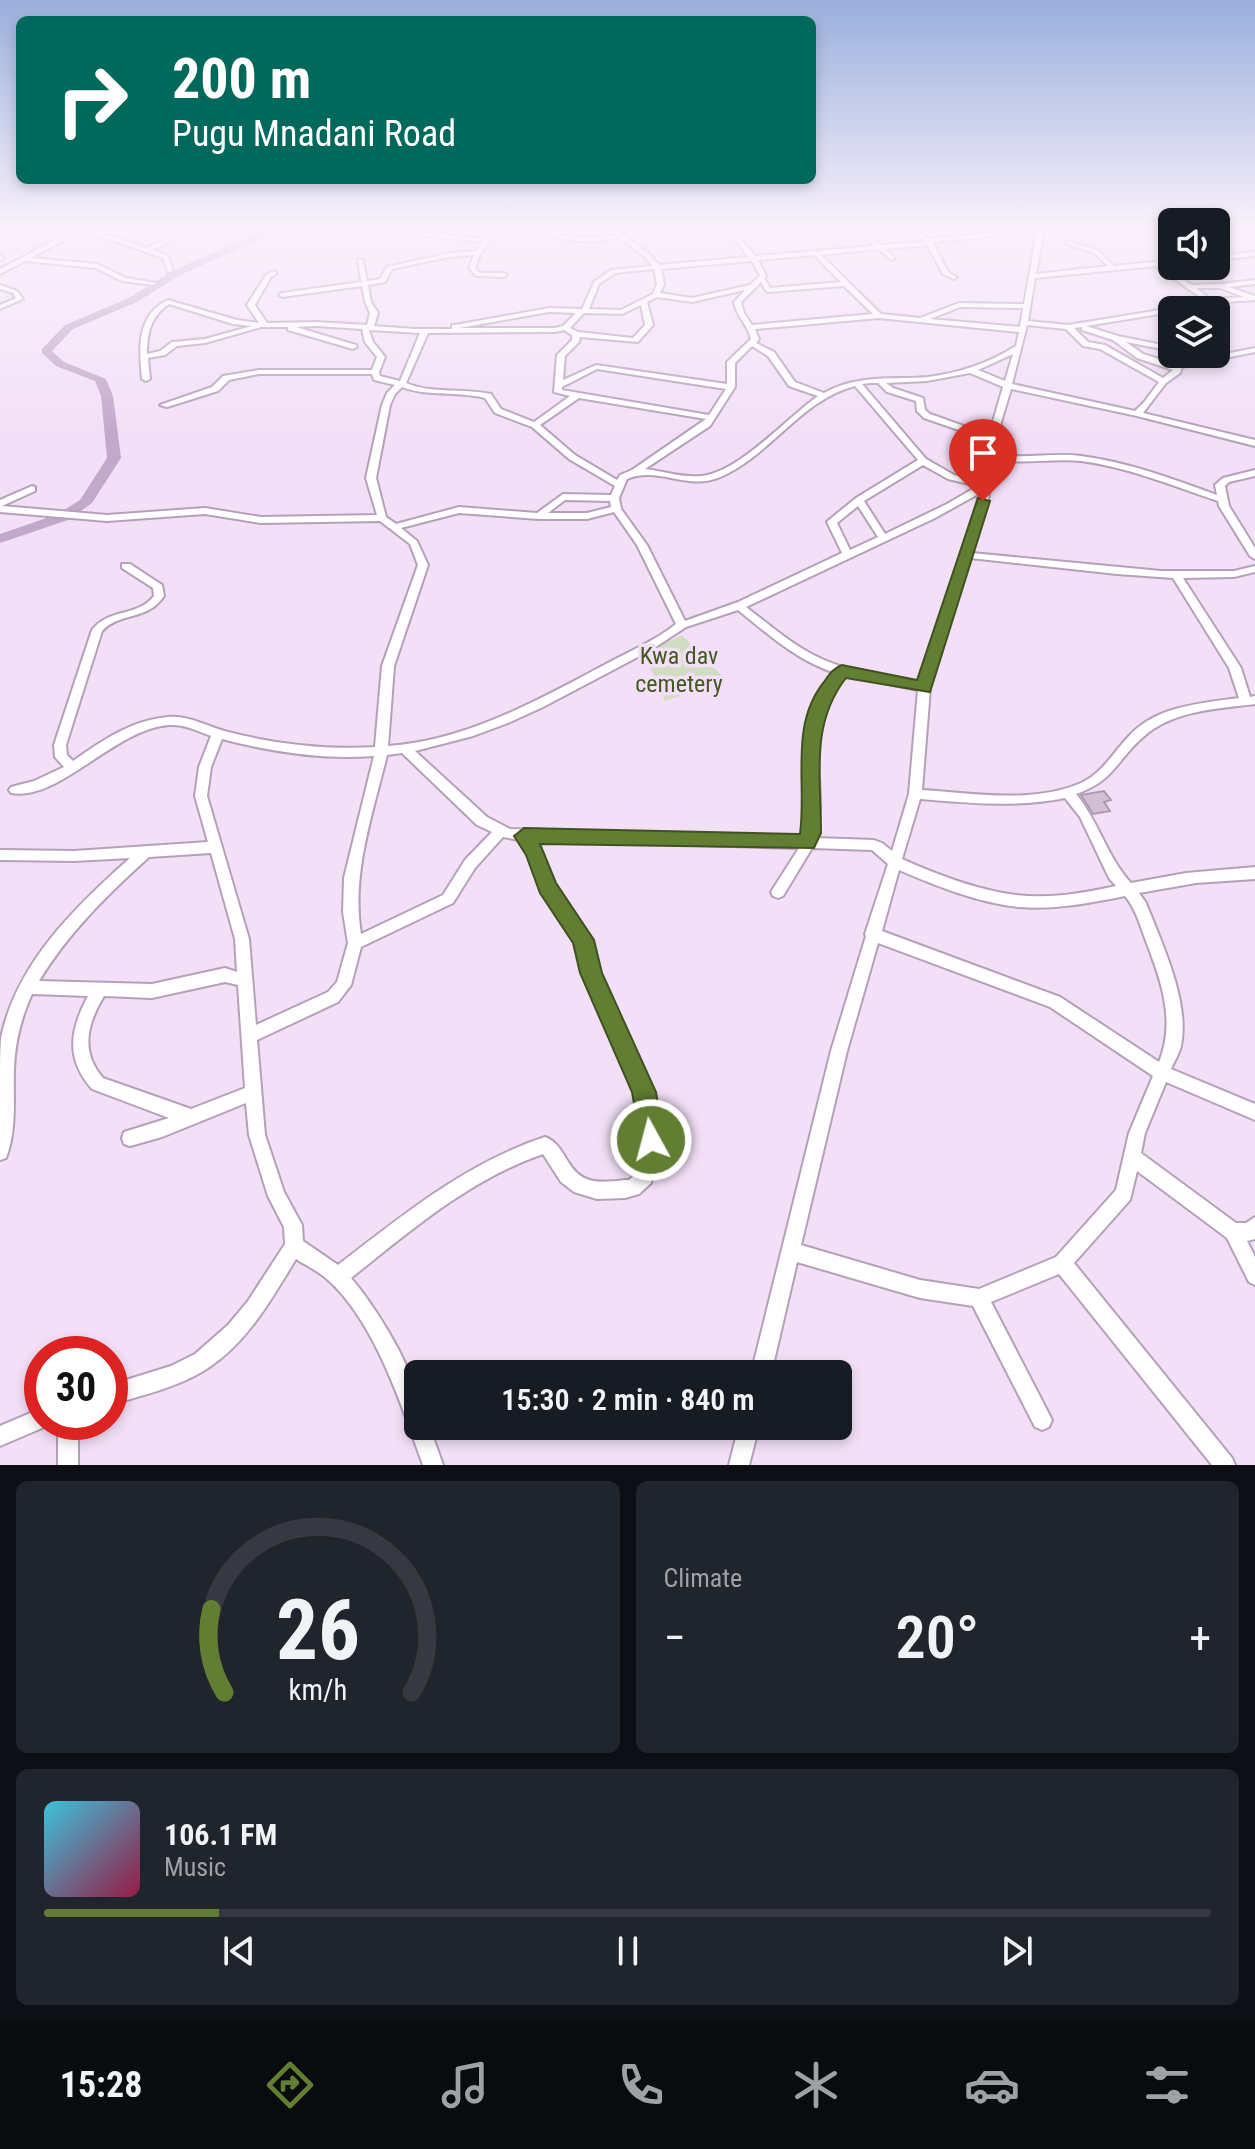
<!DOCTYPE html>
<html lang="en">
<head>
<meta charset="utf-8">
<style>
	:root { --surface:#171b24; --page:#20242c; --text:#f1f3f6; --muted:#9ea1a6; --line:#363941; --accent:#627e32 }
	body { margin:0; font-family:"Roboto Condensed",sans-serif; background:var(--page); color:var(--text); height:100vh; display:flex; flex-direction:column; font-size:30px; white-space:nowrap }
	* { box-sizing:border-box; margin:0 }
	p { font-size:26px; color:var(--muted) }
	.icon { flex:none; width:44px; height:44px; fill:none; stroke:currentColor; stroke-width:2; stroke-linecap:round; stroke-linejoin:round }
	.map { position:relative; height:1465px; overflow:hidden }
	.details { display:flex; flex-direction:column; gap:16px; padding:16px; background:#0d0f14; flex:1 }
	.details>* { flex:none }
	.top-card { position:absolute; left:16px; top:16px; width:800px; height:168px; border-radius:12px; box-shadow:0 4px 12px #0003; background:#00695c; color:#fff; overflow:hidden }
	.buttons { position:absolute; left:1158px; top:208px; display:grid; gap:16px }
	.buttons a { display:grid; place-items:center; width:72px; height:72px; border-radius:12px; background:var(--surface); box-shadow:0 4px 12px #0003; font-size:40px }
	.speed { position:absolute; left:24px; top:1336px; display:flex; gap:16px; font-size:40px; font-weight:700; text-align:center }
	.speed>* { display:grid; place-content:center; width:104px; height:104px; border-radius:50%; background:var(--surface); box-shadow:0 4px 12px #0003; line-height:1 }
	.speed .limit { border:12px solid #d22; background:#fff; color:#111 }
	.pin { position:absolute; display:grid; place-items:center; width:68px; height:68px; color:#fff; margin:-82px -34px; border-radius:50% 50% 50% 0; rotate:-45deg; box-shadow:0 0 8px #0007 }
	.pin .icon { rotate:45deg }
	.me { position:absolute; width:88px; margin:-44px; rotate:353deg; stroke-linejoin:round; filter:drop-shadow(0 0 6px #0008) }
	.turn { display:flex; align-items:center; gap:28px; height:168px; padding:0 24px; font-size:36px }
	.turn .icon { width:104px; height:104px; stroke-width:2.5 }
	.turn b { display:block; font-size:56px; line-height:68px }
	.big { font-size:60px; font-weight:600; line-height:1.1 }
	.details .tile { flex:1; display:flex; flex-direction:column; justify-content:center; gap:12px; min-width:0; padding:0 28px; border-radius:12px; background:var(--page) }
	.details .dial { align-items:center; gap:0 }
	.dial svg { height:208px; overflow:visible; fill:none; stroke:var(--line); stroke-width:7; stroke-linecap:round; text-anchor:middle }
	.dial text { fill:var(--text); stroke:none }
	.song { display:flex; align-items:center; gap:24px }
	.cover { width:96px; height:96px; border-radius:12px; background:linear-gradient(135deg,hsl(190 70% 55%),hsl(340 70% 35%)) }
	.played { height:8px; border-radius:4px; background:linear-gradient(90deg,var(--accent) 15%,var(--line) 15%) }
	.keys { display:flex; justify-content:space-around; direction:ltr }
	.heat { display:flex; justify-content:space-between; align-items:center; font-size:44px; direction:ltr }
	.details .tiles { flex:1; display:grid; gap:16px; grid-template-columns:1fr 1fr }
	.tile:last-child { grid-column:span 2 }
	.trip { position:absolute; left:404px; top:1360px; width:448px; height:80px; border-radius:12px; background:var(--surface); box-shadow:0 4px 12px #0003; font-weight:600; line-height:80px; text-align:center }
	.tab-bar { display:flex; height:128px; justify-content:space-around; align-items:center; background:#090b0e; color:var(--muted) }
	.tab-bar .icon { width:56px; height:56px }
	.tab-bar .on { color:var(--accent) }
	.tab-bar b { font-size:36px; color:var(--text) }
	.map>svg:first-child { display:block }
	.green { fill:#d1ddc1 }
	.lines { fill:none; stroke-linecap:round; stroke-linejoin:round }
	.river { fill:#c2a8c9; fill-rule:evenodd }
	.building { fill:#d2bfd7; stroke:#ac9ab1; stroke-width:2 }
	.minor-casing { stroke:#b4a1b8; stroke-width:4 }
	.minor { fill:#fff; fill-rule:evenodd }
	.route { fill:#627e32; stroke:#405220; stroke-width:2 }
	.labels { text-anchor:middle; stroke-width:7; stroke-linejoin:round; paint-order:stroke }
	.park-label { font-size:24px; fill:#445921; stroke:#f3e0f8 }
</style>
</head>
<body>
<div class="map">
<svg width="1255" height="1465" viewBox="0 0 1255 1465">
	<rect width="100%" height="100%" fill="#f3e0f8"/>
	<path class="green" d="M682,635L726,680L665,701L644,653Z"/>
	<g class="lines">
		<path class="river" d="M257,227H267L263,238L182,274L137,302L73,329L52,351L64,362L106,379L113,396L121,458L92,503L68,520L0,543V534L58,514L80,500L107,458L101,396L95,381L56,366L42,353V349L65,325L129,298L174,270L256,234Z"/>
	</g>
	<path class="building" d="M1104,791L1111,800L1104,802L1110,811L1093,814L1081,795Z"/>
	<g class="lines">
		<defs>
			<path id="minor" d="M4,227H15L0,232V228Z
				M58,227C88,227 117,238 147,248L167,238L173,227H179L171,240L153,250L168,256L173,271L168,272L163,258L106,238L79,232L31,258L97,264L126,278L157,283L154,285L122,281L96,268L25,261L0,274V269L72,231Z
				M415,227H421L417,232L485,239L494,227H500L481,253L475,268L480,273H504L507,275L504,277L476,276L469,268L474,255L449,257L392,269L385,282L368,285L371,302L378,313L374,326L415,329H452V325H455L549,308L582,309L594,282L611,270L652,266L645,257L619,237C590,245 557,242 531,227C540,227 547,231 556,233C575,239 596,239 615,235L606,227H613L649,254L659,265L749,257L724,227H730L755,256L874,246L852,227H859L881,245L925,242L906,227H913L929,239L1031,229V227H1080L1077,229L1044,230L1036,274L1108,266L1094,253L1067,244V242L1069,241L1098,251L1114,266L1172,260V264L1163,265L1191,285L1221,284L1255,280V284L1229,287L1255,296V300L1209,303L1183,310H1172V312L1086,326L1118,336L1172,347V351L1126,342L1143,354L1175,364L1255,348V352L1182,367L1180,373L1166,383L1143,413L1255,440V446L1137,416L1011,389L996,439L994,454C1023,460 1052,452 1081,456C1128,462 1173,479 1217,495L1215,485L1223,478L1255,470V476L1229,482L1225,486L1229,506L1255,548V559L1250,556L1219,506L1218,501C1173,486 1128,467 1081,461C1052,458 1022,465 993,459L988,501L972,553L1161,571H1234L1255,566V572L1234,577L1183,578L1241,668L1250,697L1255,696V704C1217,709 1172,710 1142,738C1116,761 1114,781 1076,794C1099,822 1107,857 1131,883L1186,873L1255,867V879L1196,883L1139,893L1146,903C1162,944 1190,1002 1181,1046C1179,1054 1174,1062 1171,1069L1255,1104V1120L1166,1082L1145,1133L1141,1153L1236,1223H1246L1255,1217V1239L1247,1241L1255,1257V1285L1249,1282L1227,1238L1137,1171L1130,1200L1074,1263L1232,1458L1235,1465H1212L1059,1274L991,1302L1052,1420L1049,1427L1042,1430L1035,1427L973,1306L920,1298L797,1262L771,1374H751L831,1051L866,936L865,934L888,864L872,850L812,848L783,896L778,898L773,896L771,892L799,848L534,840L542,852L553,885L590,940L598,973L652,1092L659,1140L651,1183L639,1194L625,1198L597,1199L574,1192L561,1182L543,1154C470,1179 410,1231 351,1278C375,1306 407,1358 417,1394C420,1404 418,1416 418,1426H429L443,1465H423C402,1407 375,1321 327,1279C318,1271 307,1266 296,1259C272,1298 248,1342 208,1368C179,1387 143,1395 110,1405V1385L171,1366L195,1354L228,1325L248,1301L285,1244L284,1227L268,1196L249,1135L246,1103L162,1137L130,1146L124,1144L122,1138L124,1132L169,1118L92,1089C65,1058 70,1030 88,996L32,994C21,1018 15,1042 14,1069C13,1098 17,1130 6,1158L0,1160C0,1134 0,1107 0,1081C0,1067 0,1052 1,1038C16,964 75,907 130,858L74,861L0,860V850L74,851L208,842L195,796L199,767L211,736C198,731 184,724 169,725C114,729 59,802 11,793L9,790L11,787L34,781L64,767L55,757L54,745L92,630C109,608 138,617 154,596L153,588L122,568V564H130L162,585L164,596C146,622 121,611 102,631L66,745L67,755L73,761C102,741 131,720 168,717C189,715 208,727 228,732C275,744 326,750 375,747L382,666L418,565L410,544L380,521L261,523L205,514L107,521L0,512V500L32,486L35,487V491L2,506L107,515L205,508L261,517L377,515L366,478L382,405L387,393L395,385L374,380L372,374H259L229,380L218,391L167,407L160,405L212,387L223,376L259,370H372L377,357L365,342L362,329L316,326L296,327L356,345L357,347L353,349L288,330V327H261L205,343L177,346L165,355L148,358L150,379L146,381L142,379C139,349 136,315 168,300L237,320L259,323L247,305L266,275L274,271L277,273L271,277L255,305L267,323L316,322L367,325L370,313L365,302L362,286L282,297L279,295L282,293L361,282L358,259L363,260L367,281L380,279L387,267L449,253L476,251L482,242L411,234ZM1037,232L1024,304L959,303L920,318L881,314L821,255L878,249L892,260L895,258L885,249L927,245L943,274L954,279L957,277L948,272L933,242ZM814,255L841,282L770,288L764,278L766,276L758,260ZM752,261L760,276L750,285L692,298L660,293L664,284L661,269ZM1156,266L1204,300L1173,308L1068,325L1028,321L1035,278ZM654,269L657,284L653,294L621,310L589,309L599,284L615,273ZM761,282L766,291L768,292L844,286L873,314L752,325L744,313L741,302ZM1196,288H1220L1244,297L1210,299ZM745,290L734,302C736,316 748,325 751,339L727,362V384L596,365L563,380L565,356L579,342L580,337L638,342L653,325L647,302L657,297L692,302ZM169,304L233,324L252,326L205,339L172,342L160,351L147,354C147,333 151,316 169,304ZM641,305L645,325L633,338L578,332L570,328L584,313L622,314ZM960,307L1023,308L1020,327L930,319ZM549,312L576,313L563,326L555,328H459ZM879,318L1019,332L1016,346C989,363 959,373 928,377C892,380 858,374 824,393L795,382L774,352L756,343L759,339L755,329ZM1027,325L1066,329L1083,346L1100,349L1159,382L1145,401L1135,411L1012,384ZM1082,327V330L1113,340L1137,358L1173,370L1163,378L1105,345L1088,342L1074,328ZM369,330L420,333L400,381L380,376L379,372L385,357L373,342ZM564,330L572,335V340L557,355L554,392L570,396L534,422L501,409L491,394C463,388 432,394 406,383L428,333L555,332ZM752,346L768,356L789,386L818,396C787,418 738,473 701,476C682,478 663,471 645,469L710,426L735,387V363ZM1013,354L1005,381L978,370ZM597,369L726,389L709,415L562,390V387ZM970,373L1003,387L989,435L930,414L925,410L923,398L893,388L886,383L927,381ZM870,383H878L887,392L916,401L917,411L924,418L988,440L981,481L954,475L926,459L862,384ZM855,386L918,460L856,498L829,520L827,522L842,553L738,602L685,621L647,545L621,509L619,498L627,479C656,466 687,490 718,478C770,457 800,400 855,386ZM402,387C428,397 457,391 485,398L495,413L532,427L569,459L615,486L611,495L563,494L537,513L459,507L396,524L386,517L376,478L390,405L395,394ZM579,398L706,419L632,470L620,475L617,480L575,455L540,425ZM923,465L948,479L978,486L947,504L885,534L864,501ZM980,493L920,683C890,676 858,674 829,662C797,650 773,627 746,607L935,518ZM565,500L610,501L611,507L587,513H548ZM858,506L878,537L850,550L837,523ZM614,512L637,545L676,624C655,641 630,651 606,664C538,700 466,741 388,746L394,666L428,565L417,541L401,528L459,513L539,519H587ZM970,558L1117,574L1173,578L1229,668L1239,698C1202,703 1157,706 1130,735C1114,751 1103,773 1081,783C1033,804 973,793 922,790L930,688ZM738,610C769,635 796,660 835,673C822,692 809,712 807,736C803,770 812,804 803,838L510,829L487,817L415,751L473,736L508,723L543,707L651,650L686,627ZM845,675L918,690L909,794L892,851L882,843L874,840L816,838C826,803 814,767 819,732C823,710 833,693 845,675ZM222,739C271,752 324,760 374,756L344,878L343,912L348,943L337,982L328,992L256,1025L249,939L207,796L211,767ZM402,753L477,825L492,832L465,860L443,895L361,934C351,874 373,813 387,755ZM1065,798L1080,817L1109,878L1116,886C1084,893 1050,899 1016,895C977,890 938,875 902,859L920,799C969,803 1016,808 1065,798ZM503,837L519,840L529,854L542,891L576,942L584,973L636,1092L643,1140L637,1173L629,1180H625C599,1183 581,1185 567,1160C561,1150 556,1141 545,1137C466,1163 403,1215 338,1265L303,1241L302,1225L284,1192L265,1135L257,1040L338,1002L351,985L361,947L453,903L475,868ZM211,853L235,939L237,972L225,968L152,984L39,981C68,933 108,894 149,857ZM899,870C936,886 979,903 1019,907C1055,910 1090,903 1125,896C1136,909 1140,925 1146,941C1161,980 1176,1021 1159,1062L1060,997L882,931ZM878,943L1050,1007L1153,1076L1129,1133L1116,1190L1056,1257L979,1289L920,1280L801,1245L847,1051ZM225,982L238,985L245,1088L191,1109L103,1078C80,1052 87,1024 104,996L152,998Z
				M665,227H685L638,234L635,232Z
				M1152,227H1159L1172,240V246Z
				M1255,252V256L1216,260V256Z
				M0,254L3,258L0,260Z
				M0,285L17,291L23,299L0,309V305L16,298L13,293L0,289Z
				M42,1408V1422H50L49,1425L0,1446V1426Z
				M58,1422H78V1465H58Z
				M739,1426H759L749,1465H729Z"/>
		</defs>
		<use href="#minor" class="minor-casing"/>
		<use href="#minor" class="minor"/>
	</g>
	<linearGradient id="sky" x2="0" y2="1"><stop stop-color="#99afdc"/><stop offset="0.53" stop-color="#faf1fc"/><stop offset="1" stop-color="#faf1fc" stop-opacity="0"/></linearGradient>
	<rect width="1255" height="432" fill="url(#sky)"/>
	<path class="route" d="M978,498L990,501L930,692L846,678C810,724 821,777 821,833L814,848L540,844L556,883L594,940L602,973L656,1092L664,1140L660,1149L651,1153L642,1149L632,1092L580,973L573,943L540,893L526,855L514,836L524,828L800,834C807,784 789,725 824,682C829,675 833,668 842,665L917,680Z"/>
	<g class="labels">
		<g class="park-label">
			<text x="679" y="664">Kwa dav<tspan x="679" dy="28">cemetery</tspan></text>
		</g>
	</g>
</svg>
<div class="buttons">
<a><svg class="icon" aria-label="sound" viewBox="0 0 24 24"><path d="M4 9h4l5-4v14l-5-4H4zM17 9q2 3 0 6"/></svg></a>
<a><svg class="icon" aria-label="layers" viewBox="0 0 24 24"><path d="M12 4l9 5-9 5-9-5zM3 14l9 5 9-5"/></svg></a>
</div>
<div class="speed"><div class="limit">30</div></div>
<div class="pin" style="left:983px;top:501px;background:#d93025"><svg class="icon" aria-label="arrive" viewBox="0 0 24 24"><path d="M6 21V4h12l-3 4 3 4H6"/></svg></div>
<svg class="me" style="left:651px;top:1140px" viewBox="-20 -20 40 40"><circle r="17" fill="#627e32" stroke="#fff" stroke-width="3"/><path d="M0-11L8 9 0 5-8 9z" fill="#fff"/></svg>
<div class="trip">15:30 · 2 min · 840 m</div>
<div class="top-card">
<div class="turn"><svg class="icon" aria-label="right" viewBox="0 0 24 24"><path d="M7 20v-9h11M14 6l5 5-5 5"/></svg><div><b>200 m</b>Pugu Mnadani Road</div></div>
</div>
</div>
<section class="details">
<div class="tiles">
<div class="tile dial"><svg viewBox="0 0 100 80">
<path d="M14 69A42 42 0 1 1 86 69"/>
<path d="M14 69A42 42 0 0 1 9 37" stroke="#627e32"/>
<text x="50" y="56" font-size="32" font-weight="700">26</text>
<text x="50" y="72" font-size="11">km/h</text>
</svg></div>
<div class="tile"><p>Climate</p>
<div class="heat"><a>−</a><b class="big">20°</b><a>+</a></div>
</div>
<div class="tile">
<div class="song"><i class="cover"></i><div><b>106.1 FM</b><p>Music</p></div></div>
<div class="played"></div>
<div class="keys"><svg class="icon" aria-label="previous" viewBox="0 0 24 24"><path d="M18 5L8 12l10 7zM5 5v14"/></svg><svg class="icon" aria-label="pause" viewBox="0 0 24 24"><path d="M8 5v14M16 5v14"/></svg><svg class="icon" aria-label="next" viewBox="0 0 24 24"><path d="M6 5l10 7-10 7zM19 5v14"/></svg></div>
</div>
</div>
</section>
<nav class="tab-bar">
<b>15:28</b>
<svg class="icon on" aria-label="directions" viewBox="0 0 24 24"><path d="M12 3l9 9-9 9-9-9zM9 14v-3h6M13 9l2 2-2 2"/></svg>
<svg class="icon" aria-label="music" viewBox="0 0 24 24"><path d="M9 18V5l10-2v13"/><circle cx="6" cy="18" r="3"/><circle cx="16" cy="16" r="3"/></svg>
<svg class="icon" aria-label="phone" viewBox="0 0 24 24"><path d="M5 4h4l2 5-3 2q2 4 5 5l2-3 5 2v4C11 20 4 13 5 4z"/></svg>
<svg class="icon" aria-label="climate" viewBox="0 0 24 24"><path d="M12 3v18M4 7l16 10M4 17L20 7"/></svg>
<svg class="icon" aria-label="car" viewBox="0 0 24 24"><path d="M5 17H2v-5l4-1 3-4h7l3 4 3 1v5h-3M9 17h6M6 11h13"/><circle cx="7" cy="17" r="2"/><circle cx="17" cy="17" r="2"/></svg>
<svg class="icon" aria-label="filters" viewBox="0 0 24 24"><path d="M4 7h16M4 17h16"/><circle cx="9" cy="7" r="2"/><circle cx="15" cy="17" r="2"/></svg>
</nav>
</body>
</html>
